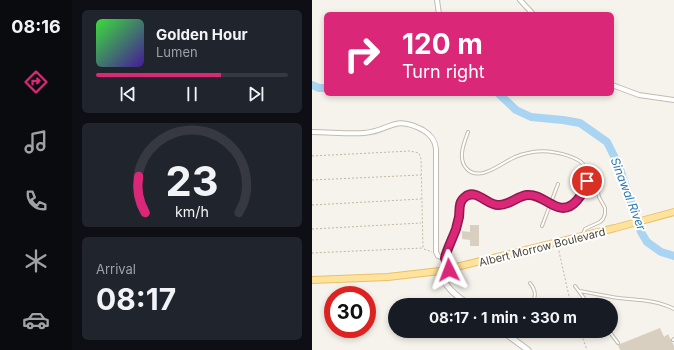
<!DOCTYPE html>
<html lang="en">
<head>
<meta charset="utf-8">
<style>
	:root { --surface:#171b24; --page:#20242c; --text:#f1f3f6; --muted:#9ea1a6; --line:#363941; --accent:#db2777 }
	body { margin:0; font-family:Inter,sans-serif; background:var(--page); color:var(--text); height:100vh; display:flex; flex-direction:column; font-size:15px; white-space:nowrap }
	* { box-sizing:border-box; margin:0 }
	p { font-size:13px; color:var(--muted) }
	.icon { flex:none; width:22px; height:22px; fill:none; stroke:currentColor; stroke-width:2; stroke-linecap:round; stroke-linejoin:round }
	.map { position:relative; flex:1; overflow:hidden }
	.sheet { display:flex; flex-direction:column; gap:10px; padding:10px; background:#0d0f14; width:240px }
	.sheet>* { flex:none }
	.banner { position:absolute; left:12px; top:12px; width:290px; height:84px; border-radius:6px; box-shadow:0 2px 6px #0003; background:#db2777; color:#fff; overflow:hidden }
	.speed { position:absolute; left:12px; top:286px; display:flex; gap:8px; font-size:20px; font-weight:700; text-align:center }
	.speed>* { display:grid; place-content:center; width:52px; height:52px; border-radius:50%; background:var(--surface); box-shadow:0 2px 6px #0003; line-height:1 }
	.speed .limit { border:6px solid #d22; background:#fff; color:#111 }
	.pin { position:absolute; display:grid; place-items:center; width:34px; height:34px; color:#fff; margin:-17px; border:2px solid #fff; border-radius:50%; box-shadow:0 1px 4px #0007 }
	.me { position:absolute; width:44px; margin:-22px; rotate:357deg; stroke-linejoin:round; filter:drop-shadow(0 0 3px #0008) }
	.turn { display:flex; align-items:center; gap:14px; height:84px; padding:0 12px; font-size:18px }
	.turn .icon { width:52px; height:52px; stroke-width:2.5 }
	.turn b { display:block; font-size:28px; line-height:34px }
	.big { font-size:30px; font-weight:700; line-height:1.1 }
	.sheet .card { flex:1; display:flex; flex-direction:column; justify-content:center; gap:6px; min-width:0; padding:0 14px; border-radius:6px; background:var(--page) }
	.sheet .dial { align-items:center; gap:0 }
	.dial svg { height:104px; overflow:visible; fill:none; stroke:var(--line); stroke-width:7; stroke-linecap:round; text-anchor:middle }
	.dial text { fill:var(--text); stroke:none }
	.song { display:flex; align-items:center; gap:12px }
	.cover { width:48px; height:48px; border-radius:6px; background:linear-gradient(135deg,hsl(120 70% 55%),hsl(260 70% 35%)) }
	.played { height:4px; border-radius:2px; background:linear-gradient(90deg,var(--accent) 65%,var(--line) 65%) }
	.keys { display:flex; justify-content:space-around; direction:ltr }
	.trip { position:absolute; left:76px; top:298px; width:230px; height:40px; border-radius:20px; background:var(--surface); box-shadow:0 2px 6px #0003; font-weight:700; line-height:40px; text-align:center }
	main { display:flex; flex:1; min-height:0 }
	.dock { display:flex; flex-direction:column; width:72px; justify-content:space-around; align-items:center; background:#090b0e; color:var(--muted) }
	.dock .icon { width:28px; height:28px }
	.dock .selected { color:var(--accent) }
	.dock b { font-size:18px; color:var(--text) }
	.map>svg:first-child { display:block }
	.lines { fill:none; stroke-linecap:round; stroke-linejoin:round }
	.river { stroke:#a9d4f2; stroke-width:8 }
	.building { fill:#d8cfc1 }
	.service-casing { stroke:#c2bbae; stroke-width:4 }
	.minor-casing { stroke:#c2bbae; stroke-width:6 }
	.tertiary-casing { stroke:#c2bbae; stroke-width:7 }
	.primary-casing { stroke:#e6c16a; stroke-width:8 }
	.path { stroke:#c4b79f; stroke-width:1; stroke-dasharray:2 2; stroke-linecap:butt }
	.service { stroke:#fff; stroke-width:2 }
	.minor { stroke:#fff; stroke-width:4 }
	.tertiary { stroke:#fff; stroke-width:5 }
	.primary { stroke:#ffe39c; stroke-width:6 }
	.route-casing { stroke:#8e194d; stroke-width:10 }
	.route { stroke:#db2777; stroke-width:7 }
	.labels { text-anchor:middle; stroke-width:4; stroke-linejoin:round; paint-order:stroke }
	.street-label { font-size:11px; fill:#4b4439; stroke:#fff }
	.water-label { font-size:12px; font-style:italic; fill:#2e7ab2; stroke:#fff }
</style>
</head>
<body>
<main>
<nav class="dock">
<b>08:16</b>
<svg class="icon selected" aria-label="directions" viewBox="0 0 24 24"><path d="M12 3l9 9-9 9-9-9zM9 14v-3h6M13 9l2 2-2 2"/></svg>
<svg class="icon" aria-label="music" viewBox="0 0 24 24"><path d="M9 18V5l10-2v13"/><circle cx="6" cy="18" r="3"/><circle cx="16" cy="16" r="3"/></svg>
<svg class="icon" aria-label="phone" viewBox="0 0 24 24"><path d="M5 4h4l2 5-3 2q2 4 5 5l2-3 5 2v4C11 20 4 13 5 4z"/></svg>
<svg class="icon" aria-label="climate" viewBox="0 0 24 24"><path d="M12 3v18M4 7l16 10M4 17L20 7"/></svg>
<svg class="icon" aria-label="car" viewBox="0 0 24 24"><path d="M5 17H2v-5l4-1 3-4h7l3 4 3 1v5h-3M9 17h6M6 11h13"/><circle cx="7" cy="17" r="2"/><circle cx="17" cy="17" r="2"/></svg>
</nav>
<section class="sheet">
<div class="card">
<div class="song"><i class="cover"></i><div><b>Golden Hour</b><p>Lumen</p></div></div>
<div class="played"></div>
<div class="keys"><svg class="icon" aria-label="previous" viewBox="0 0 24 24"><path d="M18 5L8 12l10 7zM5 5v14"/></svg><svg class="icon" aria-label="pause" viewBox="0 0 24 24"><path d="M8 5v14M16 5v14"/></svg><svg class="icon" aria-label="next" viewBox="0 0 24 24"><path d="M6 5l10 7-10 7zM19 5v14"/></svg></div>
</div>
<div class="card dial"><svg viewBox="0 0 100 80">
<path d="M14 69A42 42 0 1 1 86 69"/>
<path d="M14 69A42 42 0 0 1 9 41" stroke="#db2777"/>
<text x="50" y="56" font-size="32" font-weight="700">23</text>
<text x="50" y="72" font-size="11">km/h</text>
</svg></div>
<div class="card"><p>Arrival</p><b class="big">08:17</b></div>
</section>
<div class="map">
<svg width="362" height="350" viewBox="0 0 362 350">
	<rect width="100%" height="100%" fill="#f6f3ec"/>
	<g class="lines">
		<path class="river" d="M0,85L7,88H14
			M187,94L204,110L219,117L251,120L268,123L295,142L307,166L329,232L335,242L349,252L362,256"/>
	</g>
	<path class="building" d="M158,225H167V246H158V240L150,239V231L158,232Z
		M348,328L352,337L356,334L362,346V350H308L306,345L308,344Z"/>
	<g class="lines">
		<defs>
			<path id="service" d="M230,226L246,184
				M271,234L273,229L288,222L291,219L293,214V208L287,197L283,181L275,173
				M133,258C138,245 144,231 147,218C148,210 146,203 152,198C162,188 175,203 185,205C197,207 207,195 219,195C229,196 236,203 244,206C258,213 269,198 273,187C276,178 275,164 266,160C253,153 235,150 221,152C215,153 207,155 201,158C188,164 168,182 155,169C145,159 152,143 156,132
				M263,286L277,305
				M267,291C280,293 293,296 307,298C325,300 345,300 362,309
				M158,305H164
				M218,305C225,297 224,291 218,283
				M297,331L306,343
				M361,340L362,339"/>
			<path id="minor" d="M125,0L127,14
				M208,0L221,14
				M300,85L327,95L362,100
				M0,132C17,132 35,134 52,133C79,131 81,114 111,130C119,135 123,140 124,149V252L126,256L134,259L137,270"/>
			<path id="tertiary" d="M128,271C132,287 145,296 157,305
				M190,331L216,350"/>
			<path id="primary" d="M0,280L76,277L128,271L303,228L362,212"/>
		</defs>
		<use href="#service" class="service-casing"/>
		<use href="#minor" class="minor-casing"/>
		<use href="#tertiary" class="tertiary-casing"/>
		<use href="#primary" class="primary-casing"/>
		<path class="path" d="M0,156L98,151L107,153L109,159L111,248L0,253
			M0,180L109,175
			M0,205L109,199
			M0,229L109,223
			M246,247L259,305
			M112,249L120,252
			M268,331L275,350"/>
		<use href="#service" class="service"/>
		<use href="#minor" class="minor"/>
		<use href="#tertiary" class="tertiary"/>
		<use href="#primary" class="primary"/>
	</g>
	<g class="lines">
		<defs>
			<path id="route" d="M137,270C136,266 134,261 133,258C133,254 142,235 144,229C145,225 146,221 147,217C148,210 146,202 153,197C164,188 175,205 186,205C197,206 205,196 215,195C228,194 235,204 246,207C261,212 272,193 275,181"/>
		</defs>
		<use href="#route" class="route-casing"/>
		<use href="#route" class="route"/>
	</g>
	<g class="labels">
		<g class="street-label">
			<text transform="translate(230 247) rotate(-14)" y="4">Albert Morrow Boulevard</text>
		</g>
		<g class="water-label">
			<text transform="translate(316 194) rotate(69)" y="4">Sinawal River</text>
		</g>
	</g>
</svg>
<div class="speed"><div class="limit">30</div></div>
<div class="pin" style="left:275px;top:181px;background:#d93025"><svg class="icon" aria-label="arrive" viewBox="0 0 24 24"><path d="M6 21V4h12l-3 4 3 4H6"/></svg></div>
<svg class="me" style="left:137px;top:270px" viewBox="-20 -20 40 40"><path d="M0-17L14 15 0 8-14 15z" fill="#db2777" stroke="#fff" stroke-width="4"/></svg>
<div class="trip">08:17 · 1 min · 330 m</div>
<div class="banner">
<div class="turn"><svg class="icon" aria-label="right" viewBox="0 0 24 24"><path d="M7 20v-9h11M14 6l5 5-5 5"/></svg><div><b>120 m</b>Turn right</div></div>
</div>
</div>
</main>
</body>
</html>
